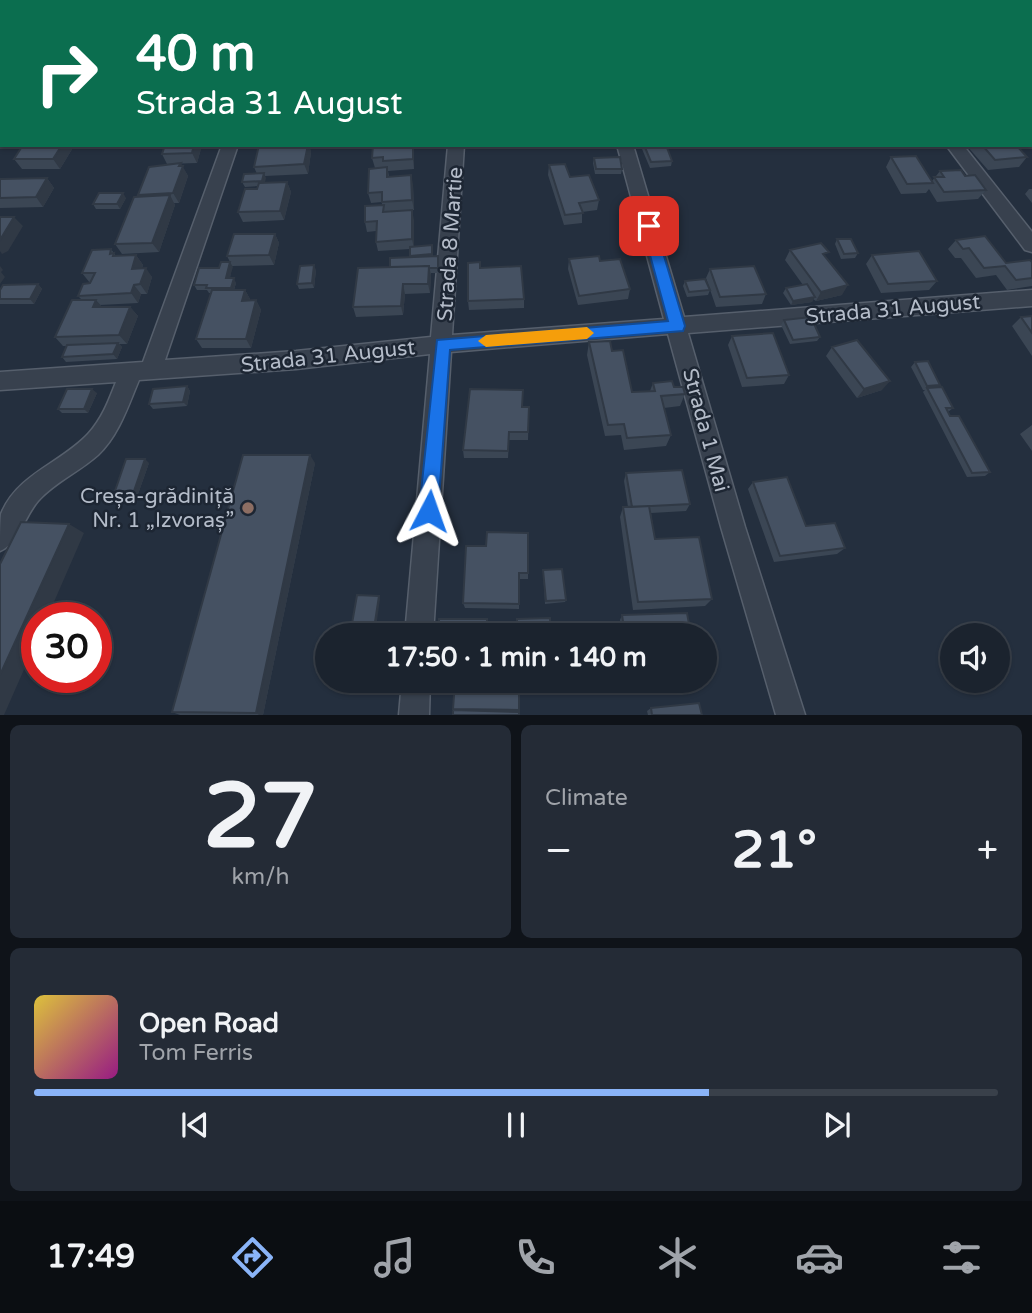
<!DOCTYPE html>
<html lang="en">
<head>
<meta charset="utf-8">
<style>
	:root { --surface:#1b232e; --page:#242b36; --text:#f1f3f6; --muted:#a0a4aa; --line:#39404a; --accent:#8ab4f8 }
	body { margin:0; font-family:"Varela Round",sans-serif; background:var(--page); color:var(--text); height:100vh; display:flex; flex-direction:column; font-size:26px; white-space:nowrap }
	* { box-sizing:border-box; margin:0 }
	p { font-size:23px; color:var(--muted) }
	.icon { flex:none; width:38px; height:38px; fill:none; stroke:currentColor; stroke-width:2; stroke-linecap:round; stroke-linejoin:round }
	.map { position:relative; height:715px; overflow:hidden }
	.drawer { display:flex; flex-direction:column; gap:10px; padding:10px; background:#0f1319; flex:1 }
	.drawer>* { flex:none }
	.banner { position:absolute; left:0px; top:0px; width:1032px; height:147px; box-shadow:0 2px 5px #0004,0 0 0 2px var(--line); background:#0b6e4f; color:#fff; overflow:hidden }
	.fabs { position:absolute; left:940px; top:623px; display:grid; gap:14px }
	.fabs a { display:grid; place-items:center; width:70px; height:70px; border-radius:50%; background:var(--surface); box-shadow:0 2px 5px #0004,0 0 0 2px var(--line); font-size:35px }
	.speed { position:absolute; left:21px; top:602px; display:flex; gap:14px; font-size:35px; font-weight:700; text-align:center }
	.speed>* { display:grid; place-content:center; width:91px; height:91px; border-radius:50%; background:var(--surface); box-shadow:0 2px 5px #0004,0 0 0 2px var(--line); line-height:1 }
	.speed .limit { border:10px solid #d22; background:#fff; color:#111 }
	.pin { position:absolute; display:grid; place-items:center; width:60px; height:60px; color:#fff; margin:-30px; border-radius:14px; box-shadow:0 4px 10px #0006 }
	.me { position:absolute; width:77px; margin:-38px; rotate:4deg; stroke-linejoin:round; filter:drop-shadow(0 0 5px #0008) }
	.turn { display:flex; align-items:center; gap:24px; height:147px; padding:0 21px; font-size:32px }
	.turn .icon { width:91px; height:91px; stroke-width:2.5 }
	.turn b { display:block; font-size:49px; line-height:60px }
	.big { font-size:52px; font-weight:700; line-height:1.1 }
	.drawer .tile { flex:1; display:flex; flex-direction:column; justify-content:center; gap:10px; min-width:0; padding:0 24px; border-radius:10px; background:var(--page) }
	.drawer .dial { align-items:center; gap:0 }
	.dial b { font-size:91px; line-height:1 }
	.song { display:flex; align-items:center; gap:21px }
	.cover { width:84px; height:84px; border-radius:10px; background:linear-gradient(135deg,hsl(50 70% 55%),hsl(310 70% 35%)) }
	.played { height:7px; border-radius:4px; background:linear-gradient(90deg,var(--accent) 70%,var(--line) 70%) }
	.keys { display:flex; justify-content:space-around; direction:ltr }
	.heat { display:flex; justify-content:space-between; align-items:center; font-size:38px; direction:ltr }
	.drawer .tiles { flex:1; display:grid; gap:10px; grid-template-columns:1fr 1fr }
	.tile:last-child { grid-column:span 2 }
	.trip { position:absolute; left:315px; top:623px; width:402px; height:70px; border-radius:35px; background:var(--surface); box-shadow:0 2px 5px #0004,0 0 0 2px var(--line); font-weight:700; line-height:70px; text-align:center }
	.menu { display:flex; height:112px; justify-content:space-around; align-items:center; background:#0b0e12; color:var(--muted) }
	.menu .icon { width:49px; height:49px }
	.menu .selected { color:var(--accent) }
	.menu b { font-size:32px; color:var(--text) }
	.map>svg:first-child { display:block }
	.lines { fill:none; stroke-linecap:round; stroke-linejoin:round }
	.street-casing { stroke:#565f6c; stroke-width:3 }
	.secondary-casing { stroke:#565f6c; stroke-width:3 }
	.street { fill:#38414e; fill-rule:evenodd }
	.secondary { fill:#465061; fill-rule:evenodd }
	.wall { fill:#3b4654 }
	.shaded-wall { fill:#303945 }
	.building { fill:#455162; stroke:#303945; stroke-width:2 }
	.route { fill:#1a73e8; stroke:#114b97; stroke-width:2 }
	.slow { fill:#f59e0b }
	.education-dot { fill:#8d6e63; stroke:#1d2633; stroke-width:2.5 }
	.labels { text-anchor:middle; stroke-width:5; stroke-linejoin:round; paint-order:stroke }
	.street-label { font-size:21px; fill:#b4bcc9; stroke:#1d2633 }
	.poi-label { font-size:21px; fill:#b4bcc9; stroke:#1d2633; text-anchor:end }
</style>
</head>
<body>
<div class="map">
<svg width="1032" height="715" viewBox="0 0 1032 715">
	<rect width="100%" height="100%" fill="#242f3e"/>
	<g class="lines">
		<defs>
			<path id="street" d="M76,0H89L75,2Z
				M276,0H288L275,2Z
				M455,0H467V2H455Z
				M573,0H585L586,2H573Z
				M838,0H850L851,2H838Z
				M1016,0H1029L1030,2H1017Z
				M2,103V114L0,115V104Z
				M222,145H238L165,360L296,351L431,337L448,145H464L452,335L664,319L617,145H633L684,317L1032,290V306L688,333L745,527L805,715H776L721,527L668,334L451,352L433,635H405L430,354L296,369L139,380C128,406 119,435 98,455C79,472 55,482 38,501C25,516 18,544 0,551C0,540 0,524 1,514C17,474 61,463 88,434C102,419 109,400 116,382L0,390V372L143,362Z
				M946,145H963L1032,232V252L1025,250Z
				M402,681H430L429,715H399Z"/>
			<path id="secondary" d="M9,0H29L8,2Z"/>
		</defs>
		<use href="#street" class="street-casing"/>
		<use href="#secondary" class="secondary-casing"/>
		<use href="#street" class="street"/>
		<use href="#secondary" class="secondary"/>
	</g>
	<path class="wall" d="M198,0H213L212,2H199Z
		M295,0H337L336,2H295Z
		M530,0H553L533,2H531Z
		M769,0H822L824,2H770Z
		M863,0H886L885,2H864Z
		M977,0H1021L1023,2H979Z
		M0,31H2V55H0Z
		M0,129H2V145H10V146H0Z
		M23,145H74V146L60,169H22L14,159Z
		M202,145L197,163L167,164L162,154Z
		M244,145H309L311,152L308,174L265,176V183L287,182L291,192L284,220L243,222L238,212L257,189L258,186L245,187L242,182L257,174L254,167L259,147H244Z
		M373,145H414V169L388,171L389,177L413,185L414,210L385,212L414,220V247L432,245L433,256H438L439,273H431L430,293L405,294L403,315L356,317L353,307L390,267L410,257V249L378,251L376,242V231L367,232L365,222L382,205V202L371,203L368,193L384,168H375L372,158Z
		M643,145H666L672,161L671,166L650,168L642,149Z
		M968,145H1016L1027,157L1019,167L988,170L967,146Z
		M891,157L932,181L940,171L965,176L986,190L978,199L937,202L929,189L926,193L901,194L886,167Z
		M594,158L622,169L621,174H595L593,163Z
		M549,165L570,177L599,200L597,210L582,212V223L564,225L548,175Z
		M182,166L188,176L179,203H174L175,205L159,252L122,254L115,244L139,197L138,195Z
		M47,178L54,188L43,207L0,208V179Z
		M1029,189H1032V203L1025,194Z
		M126,198L120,209H96L93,204Z
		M275,234L279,243L274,265L232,266L230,278L236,283L234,290H245L250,299V301L256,300L261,310L251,348H202L196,339L211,293H209L207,290H197L194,285L230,262L227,256Z
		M837,239L858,253L855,258L841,259L835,244Z
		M956,240L1006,263L1032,262V286L1007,290L996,275L976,278L961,258H955L948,249Z
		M111,249L116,256L136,255L143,265L142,268L152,277L147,294H141L138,303L100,305L102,307H130L138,316L127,344H119L122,347L117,359L66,362L62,357L66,346H63L55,337L82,300L78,296L90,283L82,273Z
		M790,250L826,257L842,295L816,301L813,299L812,302L791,305L783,293L786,288L803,285L785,260Z
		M872,255L937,281L929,290L881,293L866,264Z
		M569,259L600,261L630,289L628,299L578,305L568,269Z
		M480,268L524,299V308L469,310L468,301Z
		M710,269L766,294L762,304L716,307L706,278Z
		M316,270L314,288L299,289L297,284Z
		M685,281L710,290L708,295L687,297L683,286Z
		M38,284L42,289L34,304H0V290Z
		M1032,316V356L1012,326L1021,317Z
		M784,320L820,337L817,341L790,344L781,325Z
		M732,336L789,375L784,384L742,387L728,345Z
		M589,342L612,351L632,392L650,391L653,383L674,387L685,394L680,406L664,408L671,435L666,446L624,450L621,435L605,436L587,355Z
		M832,347L882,390L857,398L826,356Z
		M915,362L940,385L938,387L953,408L948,412L950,416L990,472L985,476L967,477L923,392L925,390H923L911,367Z
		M187,386L190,391L187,406L153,409L149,404Z
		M97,393L88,413H62L58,409Z
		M522,407H529L528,440H509L508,458H464L463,450Z
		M1032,425V451L1020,434Z
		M149,463L138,494L119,495L115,491Z
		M315,463L263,715H180L172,712Z
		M626,473L690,504L686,511L651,513L655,539L712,599L705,606L633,610L620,517L623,507H628L624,481Z
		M753,482L806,526L845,548L837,554L774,562L748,489Z
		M528,533V579H519V609L465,608L463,603L486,546Z
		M543,570L566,600L565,602L545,604Z
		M622,615L691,635H622L620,620Z
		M43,677L73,687H47L40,685Z
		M519,681V715L454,710L453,709Z
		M627,681H675L627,683Z
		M651,708L702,715H648L647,711Z"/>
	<path class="shaded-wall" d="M155,0H165V1L153,2Z
		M0,59L2,62V84L0,86Z
		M62,145L74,146L60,169L53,159Z
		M194,145H202L197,163L192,153Z
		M308,145H309L311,152L308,174L304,164Z
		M413,145H414V169L413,159Z
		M181,163L188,176L179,203L173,193Z
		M264,173L266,178L264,186L262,181Z
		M411,175L413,185L414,210L412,200Z
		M47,178L54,188L43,207L36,197Z
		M287,182L291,192L284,220L280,211Z
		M123,193L126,198L120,209L117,204Z
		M170,195L175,205L159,252L152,243Z
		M412,210L414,220V249L412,239Z
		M14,217L23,226L8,251L2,254L0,251V240Z
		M275,234L279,243L274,265L269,255Z
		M136,255L143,265L138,278L132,269Z
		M230,262L233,267L228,283L226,278Z
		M314,265L316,270L314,288L312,283Z
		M0,266L3,270L1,272L5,277L0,284Z
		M429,266L431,275L430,293L428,284Z
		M146,268L152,277L147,294L140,284Z
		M234,278L236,283L233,293L231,288Z
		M38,284L42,289L34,304L30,299Z
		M403,284L405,294L403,315L401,306Z
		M134,285L141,294L138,303L131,293Z
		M848,285L842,295L816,301L821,292Z
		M245,290L250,299L247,310L242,301Z
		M815,297L812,302L791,305L793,301Z
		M96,300L104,309L93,307Z
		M256,300L261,310L251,348L246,339Z
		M130,307L138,316L127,344L119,335Z
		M118,343L122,347L117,359L113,354Z
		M890,381L882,390L857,398L864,389Z
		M187,386L190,391L187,406L183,402Z
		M92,389L97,393L88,413L84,409Z
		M310,455L315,463L263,715H259L256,713Z
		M145,459L149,463L138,494L134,491Z
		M69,524L84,533L47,618H37V640L4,715H0V675Z
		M379,596L380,599L375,635H373Z
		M69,677H76L73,687L67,685Z"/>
	<path class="building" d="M117,0H155L153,2H115Z
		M399,0H428V2H399Z
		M600,0H626V2H601Z
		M785,0H822L824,2H786Z
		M890,0H908L910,2H892Z
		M1005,0H1021L1023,2H1007Z
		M0,31H2V45H0Z
		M0,129H2V141H0Z
		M23,145H62L53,159H14Z
		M165,145H194L192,153L162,154Z
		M259,145H308L304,164L254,167Z
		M373,145H413V159L383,161V157L372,158Z
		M644,145H666L672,161L651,162Z
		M982,145H1016L1027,157L995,160Z
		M916,156L933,183L907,184L891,157Z
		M620,157L622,169H596L594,158Z
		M181,163L179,166H183L173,193L138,195L149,167Z
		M565,164L570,177L589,175L599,200L579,203L583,213L565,215L549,165Z
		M387,167V177L411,175L412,200L382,202V192L368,193L369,169Z
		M961,170L965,176L975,175L986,190L944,192L934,177H944L940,171Z
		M264,173L262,181L242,182L244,174Z
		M47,178L36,197L0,198V179Z
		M287,182L280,211L238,212L245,189H257L259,183Z
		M99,193H123L117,204H93Z
		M170,195L152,243L115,244L134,197Z
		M384,205L383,212L412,210V239L376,242L377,221L365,222V206Z
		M0,217H14L0,240Z
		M234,234H275L269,255L227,256Z
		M985,236L1006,263L1030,260L1032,262V278L1016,280L1005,266L984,268L969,248L963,249L956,240Z
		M837,239H851L858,253L844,254Z
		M821,243L829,252L823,254L848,285L821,292L790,250Z
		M432,245V254L410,256V247Z
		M111,249L110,254L114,253L113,256L136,255L132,269L146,268L140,284L134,285L131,293L78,296L83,284L90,283L95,273H82L92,250Z
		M919,251L937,281L888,284L872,255Z
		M438,256V268H429V266L390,267V258Z
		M599,256L600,261L620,259L630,289L579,296L569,259Z
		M221,262H230L226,278H234L231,288H206L207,285H194L199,268H219Z
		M480,262V268L521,266L524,299L468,301V263Z
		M314,265L312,283L297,284L300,266Z
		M429,266L428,284H403L401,306L353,307L358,268Z
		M754,266L766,294L720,297L710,269Z
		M705,279L710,290L689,292L685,281Z
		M38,284L30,299H0V290L3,285Z
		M807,284L815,297L793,301L786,288Z
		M212,290H245L242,301L256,300L246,339H196Z
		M72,300H96L93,307H130L119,335L55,337Z
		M1032,316V333L1021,317Z
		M811,317L820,337L793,340L784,320Z
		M773,333L789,375L747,378L732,336Z
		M857,340L890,381L864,389L832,347Z
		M610,341L612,351L623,350L632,392L655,391L653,383L672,381L674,387H683L685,394L661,396L671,435L627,438L624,424L608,425L589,342Z
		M118,343L113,354L62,357L67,345Z
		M928,361L940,385L927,386L915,362Z
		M187,386L183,402L149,404L153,389Z
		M942,387L953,408H946L950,416H959L990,472L972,473L927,388Z
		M67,389H92L84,409H58Z
		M470,389L523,390L522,407H529L528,432H509L508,451L463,450Z
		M243,455H310L256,713L172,712Z
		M126,459H145L134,491H115Z
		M682,470L690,504L632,507L626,473Z
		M787,477L806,526L835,523L845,548L780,556L753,482Z
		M649,506L655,539L699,537L712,599L638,602L623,507Z
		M21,522L69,524L0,675V564Z
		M487,532L528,533V573H519V604L463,603L466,546H486Z
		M562,569L566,600L546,601L543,570Z
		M357,595L379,596L373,635H350Z
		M687,613L691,635H625L622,615Z
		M550,618L551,635H517V619Z
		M439,619H487V635H438Z
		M43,677H69L67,685H40Z
		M455,681H519V710L453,709Z
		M699,703L702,715H652L651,708Z
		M453,710L519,712V715H453Z"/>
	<path class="route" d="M649,221L655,226L685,326L683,331L450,350L438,511L435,517L429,520L422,517L419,511L437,340L668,321L642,226Z"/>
	<path class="slow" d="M587,327L594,333L587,339L486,347L478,341L486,335Z"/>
	<circle class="education-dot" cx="248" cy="508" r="7"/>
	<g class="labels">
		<g class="street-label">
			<text transform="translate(450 244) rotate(-86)" y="7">Strada 8 Martie</text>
			<text transform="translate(893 309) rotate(-5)" y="7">Strada 31 August</text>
			<text transform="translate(328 356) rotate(-6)" y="7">Strada 31 August</text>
			<text transform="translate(706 430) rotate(75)" y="7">Strada 1 Mai</text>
		</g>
		<g class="poi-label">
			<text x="234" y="503">Creșa-grădiniță<tspan x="234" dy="24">Nr. 1 „Izvoraș”</tspan></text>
		</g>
	</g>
</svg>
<div class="fabs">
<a><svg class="icon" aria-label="sound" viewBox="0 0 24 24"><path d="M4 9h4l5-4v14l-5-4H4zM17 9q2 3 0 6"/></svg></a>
</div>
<div class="speed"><div class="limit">30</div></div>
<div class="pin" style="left:649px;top:226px;background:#d93025"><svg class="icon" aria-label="arrive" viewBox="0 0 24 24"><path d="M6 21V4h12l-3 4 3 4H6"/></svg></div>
<svg class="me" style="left:429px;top:511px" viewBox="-20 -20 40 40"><path d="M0-17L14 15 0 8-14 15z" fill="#1a73e8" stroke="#fff" stroke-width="4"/></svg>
<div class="trip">17:50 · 1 min · 140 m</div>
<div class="banner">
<div class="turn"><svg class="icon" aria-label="right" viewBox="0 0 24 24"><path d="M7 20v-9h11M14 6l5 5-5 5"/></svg><div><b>40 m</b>Strada 31 August</div></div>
</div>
</div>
<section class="drawer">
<div class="tiles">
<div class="tile dial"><b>27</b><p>km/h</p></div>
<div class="tile"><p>Climate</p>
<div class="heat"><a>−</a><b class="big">21°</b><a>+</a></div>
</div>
<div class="tile">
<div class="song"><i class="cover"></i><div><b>Open Road</b><p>Tom Ferris</p></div></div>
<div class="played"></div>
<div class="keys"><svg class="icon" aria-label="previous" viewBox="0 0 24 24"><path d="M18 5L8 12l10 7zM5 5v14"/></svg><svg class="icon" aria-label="pause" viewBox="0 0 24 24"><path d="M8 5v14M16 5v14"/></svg><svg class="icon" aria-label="next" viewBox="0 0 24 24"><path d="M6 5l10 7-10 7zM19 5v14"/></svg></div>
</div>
</div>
</section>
<nav class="menu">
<b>17:49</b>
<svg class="icon selected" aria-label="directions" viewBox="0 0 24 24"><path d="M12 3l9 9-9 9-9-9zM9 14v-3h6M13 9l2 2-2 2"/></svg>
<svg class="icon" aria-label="music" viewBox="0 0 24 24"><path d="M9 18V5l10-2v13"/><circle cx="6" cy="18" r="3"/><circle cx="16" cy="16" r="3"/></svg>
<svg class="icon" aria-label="phone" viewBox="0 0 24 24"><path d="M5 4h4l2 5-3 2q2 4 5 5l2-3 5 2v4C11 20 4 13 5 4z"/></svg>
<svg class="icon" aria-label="climate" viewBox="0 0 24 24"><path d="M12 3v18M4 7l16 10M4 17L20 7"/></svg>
<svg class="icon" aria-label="car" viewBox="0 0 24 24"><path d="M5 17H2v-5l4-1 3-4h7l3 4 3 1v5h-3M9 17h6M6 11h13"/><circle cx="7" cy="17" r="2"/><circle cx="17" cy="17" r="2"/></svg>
<svg class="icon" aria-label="filters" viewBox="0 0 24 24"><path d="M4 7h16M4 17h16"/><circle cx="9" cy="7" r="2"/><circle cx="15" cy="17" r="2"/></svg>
</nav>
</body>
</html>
